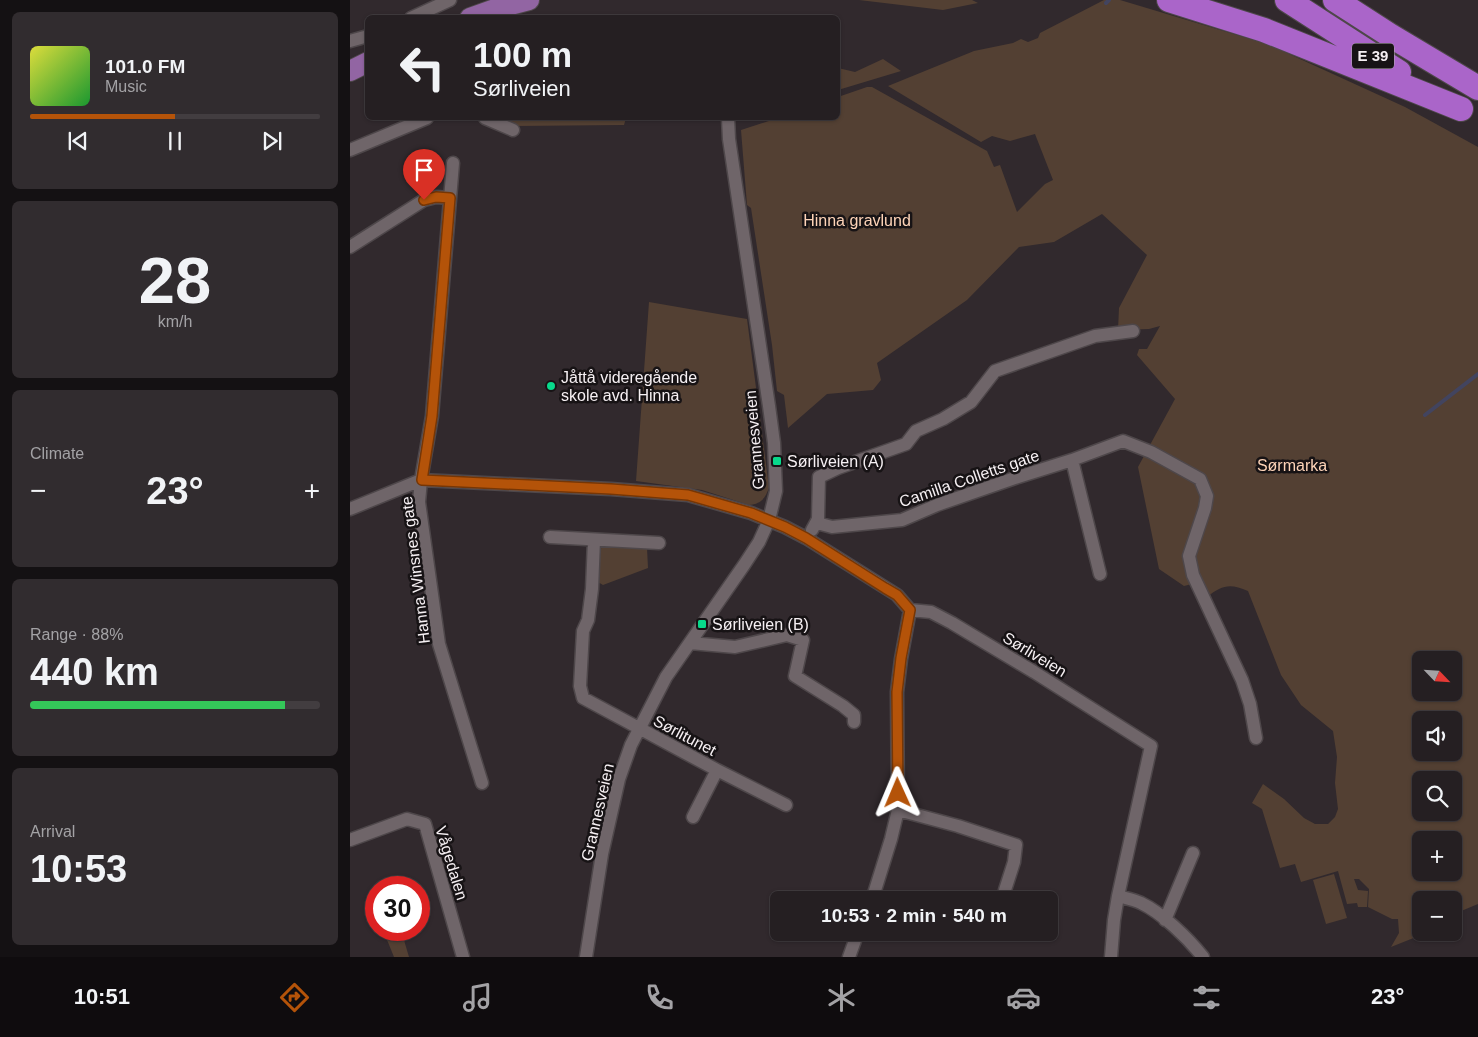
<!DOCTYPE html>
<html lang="en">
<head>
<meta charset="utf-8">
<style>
	:root { --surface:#251f22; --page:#312c2f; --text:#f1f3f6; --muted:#a3a2a5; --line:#423d40; --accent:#b45309 }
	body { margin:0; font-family:Helvetica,sans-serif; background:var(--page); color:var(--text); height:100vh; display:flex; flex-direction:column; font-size:19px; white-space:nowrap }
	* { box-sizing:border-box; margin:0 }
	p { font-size:16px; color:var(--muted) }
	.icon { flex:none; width:28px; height:28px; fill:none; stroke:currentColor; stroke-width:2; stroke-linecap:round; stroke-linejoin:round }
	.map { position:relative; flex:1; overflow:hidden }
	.drawer { display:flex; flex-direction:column; gap:12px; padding:12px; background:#141113; width:350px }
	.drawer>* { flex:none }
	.hud { position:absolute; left:15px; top:15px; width:475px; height:105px; border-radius:8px; box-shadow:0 1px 4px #0004,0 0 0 1px var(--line); background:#251f22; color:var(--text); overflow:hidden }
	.needle { width:32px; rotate:115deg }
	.buttons { position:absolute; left:1062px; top:651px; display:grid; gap:10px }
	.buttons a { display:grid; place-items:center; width:50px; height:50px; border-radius:8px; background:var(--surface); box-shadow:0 1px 4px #0004,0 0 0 1px var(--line); font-size:25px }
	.speed { position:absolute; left:15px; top:876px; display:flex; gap:10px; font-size:25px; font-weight:700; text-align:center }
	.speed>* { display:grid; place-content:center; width:65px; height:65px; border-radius:50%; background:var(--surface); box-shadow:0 1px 4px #0004,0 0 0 1px var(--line); line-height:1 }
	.speed .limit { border:8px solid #d22; background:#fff; color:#111 }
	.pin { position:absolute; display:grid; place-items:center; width:42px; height:42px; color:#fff; margin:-51px -21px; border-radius:50% 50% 50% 0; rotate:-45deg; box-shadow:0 0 5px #0007 }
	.pin .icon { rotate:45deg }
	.me { position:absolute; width:55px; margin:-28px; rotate:359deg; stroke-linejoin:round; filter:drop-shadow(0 0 4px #0008) }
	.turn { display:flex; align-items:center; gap:18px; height:105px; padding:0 25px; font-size:22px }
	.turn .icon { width:65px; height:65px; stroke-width:2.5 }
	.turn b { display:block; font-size:35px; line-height:42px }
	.big { font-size:38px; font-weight:700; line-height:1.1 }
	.drawer .card { flex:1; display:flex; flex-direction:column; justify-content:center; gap:8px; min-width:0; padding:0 18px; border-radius:8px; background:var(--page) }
	.drawer .dial { align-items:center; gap:0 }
	.dial b { font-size:65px; line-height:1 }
	.song { display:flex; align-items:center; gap:15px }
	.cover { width:60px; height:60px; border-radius:8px; background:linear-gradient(135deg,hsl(60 70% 55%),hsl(130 70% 35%)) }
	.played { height:5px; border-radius:2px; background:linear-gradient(90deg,var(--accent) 50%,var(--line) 50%) }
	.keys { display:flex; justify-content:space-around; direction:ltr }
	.heat { display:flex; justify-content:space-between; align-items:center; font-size:28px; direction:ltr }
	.charge { height:8px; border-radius:4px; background:linear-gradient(90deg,#34c759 88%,var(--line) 0) }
	.trip { position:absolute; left:420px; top:891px; width:288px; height:50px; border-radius:8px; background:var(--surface); box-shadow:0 1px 4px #0004,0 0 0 1px var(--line); font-weight:700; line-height:50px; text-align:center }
	.menu { display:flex; height:80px; justify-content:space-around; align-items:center; background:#0f0c0e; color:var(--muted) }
	.menu .icon { width:35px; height:35px }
	.menu .current { color:var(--accent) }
	.menu b { font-size:22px; color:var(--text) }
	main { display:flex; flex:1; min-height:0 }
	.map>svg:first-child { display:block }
	.green { fill:#534033; fill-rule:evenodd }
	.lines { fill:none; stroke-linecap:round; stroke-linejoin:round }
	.stream { stroke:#42445f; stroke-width:4 }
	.street-casing { stroke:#4e474a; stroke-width:15 }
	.primary-casing { stroke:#4e474a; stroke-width:22 }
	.highway-casing { stroke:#4e474a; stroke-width:26 }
	.street { stroke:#6f6569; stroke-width:12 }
	.primary { stroke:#9265a3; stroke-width:20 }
	.highway { stroke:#aa65c9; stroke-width:24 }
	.route-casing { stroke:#753606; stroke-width:12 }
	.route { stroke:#b45309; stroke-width:9 }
	.poi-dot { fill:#08d98b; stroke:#171315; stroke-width:2 }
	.labels { text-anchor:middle; stroke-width:5; stroke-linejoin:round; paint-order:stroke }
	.shield { fill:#171315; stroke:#b3aeb0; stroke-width:1 }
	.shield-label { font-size:15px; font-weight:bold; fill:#f6f0f3 }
	.park-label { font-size:16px; fill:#fed4b8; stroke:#171315 }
	.poi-label { font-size:16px; fill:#f6f0f3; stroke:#171315; text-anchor:start }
	.street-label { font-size:16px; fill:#f6f0f3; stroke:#171315 }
</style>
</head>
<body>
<main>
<section class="drawer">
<div class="card">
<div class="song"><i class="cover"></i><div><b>101.0 FM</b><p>Music</p></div></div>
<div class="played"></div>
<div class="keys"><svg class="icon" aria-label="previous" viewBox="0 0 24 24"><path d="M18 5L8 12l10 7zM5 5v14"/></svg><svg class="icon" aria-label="pause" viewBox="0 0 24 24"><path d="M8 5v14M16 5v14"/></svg><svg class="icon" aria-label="next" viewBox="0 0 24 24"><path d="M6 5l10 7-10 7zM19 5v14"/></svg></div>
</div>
<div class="card dial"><b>28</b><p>km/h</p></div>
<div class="card"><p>Climate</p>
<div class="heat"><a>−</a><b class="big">23°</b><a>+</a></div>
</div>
<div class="card"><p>Range · 88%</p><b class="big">440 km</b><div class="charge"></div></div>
<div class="card"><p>Arrival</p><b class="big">10:53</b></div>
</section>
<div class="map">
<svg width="1128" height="957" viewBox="0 0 1128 957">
	<rect width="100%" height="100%" fill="#31292d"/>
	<path class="green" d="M509,0H622L628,3L593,10Z
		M754,0H770L917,44L1055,107L1128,147V904L1104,914V900H1071V932L1076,933L1041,947L1049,933L1048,919H1042L1018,907L1019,889L1009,879H1004L1008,890L1018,891L1017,907H1008L1007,903L997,904L988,871L951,882L945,864L930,868L912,809L902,803L913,784L934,799L954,818L965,824H978L985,817L988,809L985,783L987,757L983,731L951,705L931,675L898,591C880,583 872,585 857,597L850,582L834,586L809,569L788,467L825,399L787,355L789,349H797L810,326L799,329L768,330L769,308L797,255L752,214L704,242L669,247L617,300L527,363L531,380L523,390L477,394L438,428L434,395L427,391L422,345L401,208L397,205L391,130L428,118H488V97L517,87H522L637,151L644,167L650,165L667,212L695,184L703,180L685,134L660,141L642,136L631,142L538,86L624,51L663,43L671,39L678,42L688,38L690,33ZM1071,660H1104V692H1071ZM1071,720H1104V752H1071ZM1071,780H1104V812H1071ZM1071,840H1104V872H1071Z
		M533,59L551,71L488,90V68L505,72Z
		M146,118H276L274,125L166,126Z
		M299,302L397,319L419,487C416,498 411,504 399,505L352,490L286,481Z
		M255,546L297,548L298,568L253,585L248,582L250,549Z
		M984,874L997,918L976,924L963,880Z
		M33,930H51L59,957H44Z"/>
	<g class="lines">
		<path class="stream" d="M756,3L759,0
			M1075,415L1128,374"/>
		<defs>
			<path id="street" d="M61,18L100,0
				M0,41L18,36
				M135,118L163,130
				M0,150L77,118
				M103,163L82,416L71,480L69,502L89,644L132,783
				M0,247L74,200L86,197L100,198
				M722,460L750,574
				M0,509L71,480L261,489L338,495L401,513L435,527L456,538L547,595L560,610L581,612L602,623L684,672L801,746L768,896L764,920L761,957
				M467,523L482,527L552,520L587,505L668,477L722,460L773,441L801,452L850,479L857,496L855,508L839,556L843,575L892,680L900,704L906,738
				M462,530L468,519L469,477L488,468L556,444L566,431L593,419L621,402L645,371L745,336L783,331
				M200,537L309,543
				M244,540L242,589L238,620L233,631L230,686L233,698L367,770L343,817
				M340,643L385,647L437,635L453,640L445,676L493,706L504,715V722
				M367,770L436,805
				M548,810L608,826L666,845L664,862L655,890
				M0,840L57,819L75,824L113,957
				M768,896C775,898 784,900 791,903C812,913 838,938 853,957
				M522,900L541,839L548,810L547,692L551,659L560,610
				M815,920L843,853
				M236,957L252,854L269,779L281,745L316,677L394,565L409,542L419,520L426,491L424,443L419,406L379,139L378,118
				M499,957L508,932"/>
			<path id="primary" d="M120,18L145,9L179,0
				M0,71L18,62"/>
			<path id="highway" d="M819,0L914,30L1111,109
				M937,0L1049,72
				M985,0L1041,36L1128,88"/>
		</defs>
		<use href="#street" class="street-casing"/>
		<use href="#primary" class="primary-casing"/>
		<use href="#highway" class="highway-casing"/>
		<use href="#street" class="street"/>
		<use href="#primary" class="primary"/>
		<use href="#highway" class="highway"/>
	</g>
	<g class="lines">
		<defs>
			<path id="route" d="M74,200L86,197L100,198L82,416L72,480L261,489L338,495L401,513L435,527L456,538L535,588L547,595L560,610L551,658L547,692L548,793"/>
		</defs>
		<use href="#route" class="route-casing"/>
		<use href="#route" class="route"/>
	</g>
	<g class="poi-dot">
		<circle cx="201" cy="386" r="5"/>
		<rect x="422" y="456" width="10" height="10" rx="2.5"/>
		<rect x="347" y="619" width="10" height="10" rx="2.5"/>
	</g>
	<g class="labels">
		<rect class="shield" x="1002" y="43.5" width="42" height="25" rx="4"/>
		<g class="shield-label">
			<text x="1023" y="61">E 39</text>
		</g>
		<g class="park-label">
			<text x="507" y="226">Hinna gravlund</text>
			<text x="942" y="471">Sørmarka</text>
		</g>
		<g class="poi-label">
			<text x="211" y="383">Jåttå videregående<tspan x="211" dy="18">skole avd. Hinna</tspan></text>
			<text x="437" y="467">Sørliveien (A)</text>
			<text x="362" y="630">Sørliveien (B)</text>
		</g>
		<g class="street-label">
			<text transform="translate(404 440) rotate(-95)" y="6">Grannesveien</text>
			<text transform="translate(619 478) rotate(-19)" y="6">Camilla Colletts gate</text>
			<text transform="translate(65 570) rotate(-97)" y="6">Hanna Winsnes gate</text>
			<text transform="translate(685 654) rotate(31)" y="6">Sørliveien</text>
			<text transform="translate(335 735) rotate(28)" y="6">Sørlitunet</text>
			<text transform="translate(247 812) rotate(-77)" y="6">Grannesveien</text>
			<text transform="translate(102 863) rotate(73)" y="6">Vågedalen</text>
		</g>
	</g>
</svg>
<div class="buttons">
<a><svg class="needle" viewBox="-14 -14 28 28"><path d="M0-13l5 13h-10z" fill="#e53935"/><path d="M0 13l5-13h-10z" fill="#a3a2a5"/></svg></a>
<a><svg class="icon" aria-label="sound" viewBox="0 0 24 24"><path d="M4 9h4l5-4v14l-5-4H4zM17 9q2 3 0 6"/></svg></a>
<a><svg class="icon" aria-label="search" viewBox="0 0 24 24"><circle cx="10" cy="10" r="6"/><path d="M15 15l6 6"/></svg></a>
<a>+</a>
<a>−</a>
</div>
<div class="speed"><div class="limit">30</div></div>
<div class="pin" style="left:74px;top:200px;background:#d93025"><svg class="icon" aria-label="arrive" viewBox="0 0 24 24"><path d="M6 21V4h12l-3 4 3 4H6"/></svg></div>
<svg class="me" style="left:548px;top:793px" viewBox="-20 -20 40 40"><path d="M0-17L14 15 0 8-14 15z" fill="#b45309" stroke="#fff" stroke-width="4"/></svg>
<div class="trip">10:53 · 2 min · 540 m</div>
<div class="hud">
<div class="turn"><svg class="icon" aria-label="left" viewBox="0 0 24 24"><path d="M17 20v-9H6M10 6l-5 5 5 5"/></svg><div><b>100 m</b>Sørliveien</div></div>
</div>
</div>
</main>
<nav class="menu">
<b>10:51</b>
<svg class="icon current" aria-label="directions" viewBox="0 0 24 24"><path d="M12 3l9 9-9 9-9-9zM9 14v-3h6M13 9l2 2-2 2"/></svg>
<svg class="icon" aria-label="music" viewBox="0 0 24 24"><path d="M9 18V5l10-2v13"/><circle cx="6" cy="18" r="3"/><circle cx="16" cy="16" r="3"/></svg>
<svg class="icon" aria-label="phone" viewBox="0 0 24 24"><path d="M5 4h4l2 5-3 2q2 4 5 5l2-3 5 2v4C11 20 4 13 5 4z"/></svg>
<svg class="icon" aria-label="climate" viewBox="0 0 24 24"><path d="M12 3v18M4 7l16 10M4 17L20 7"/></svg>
<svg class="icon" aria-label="car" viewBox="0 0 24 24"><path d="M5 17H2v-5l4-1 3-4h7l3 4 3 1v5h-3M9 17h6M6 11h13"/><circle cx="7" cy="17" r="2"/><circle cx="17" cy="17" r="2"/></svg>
<svg class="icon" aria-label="filters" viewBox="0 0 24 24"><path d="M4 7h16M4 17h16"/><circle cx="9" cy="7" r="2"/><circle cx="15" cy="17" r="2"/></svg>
<b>23°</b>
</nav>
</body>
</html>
